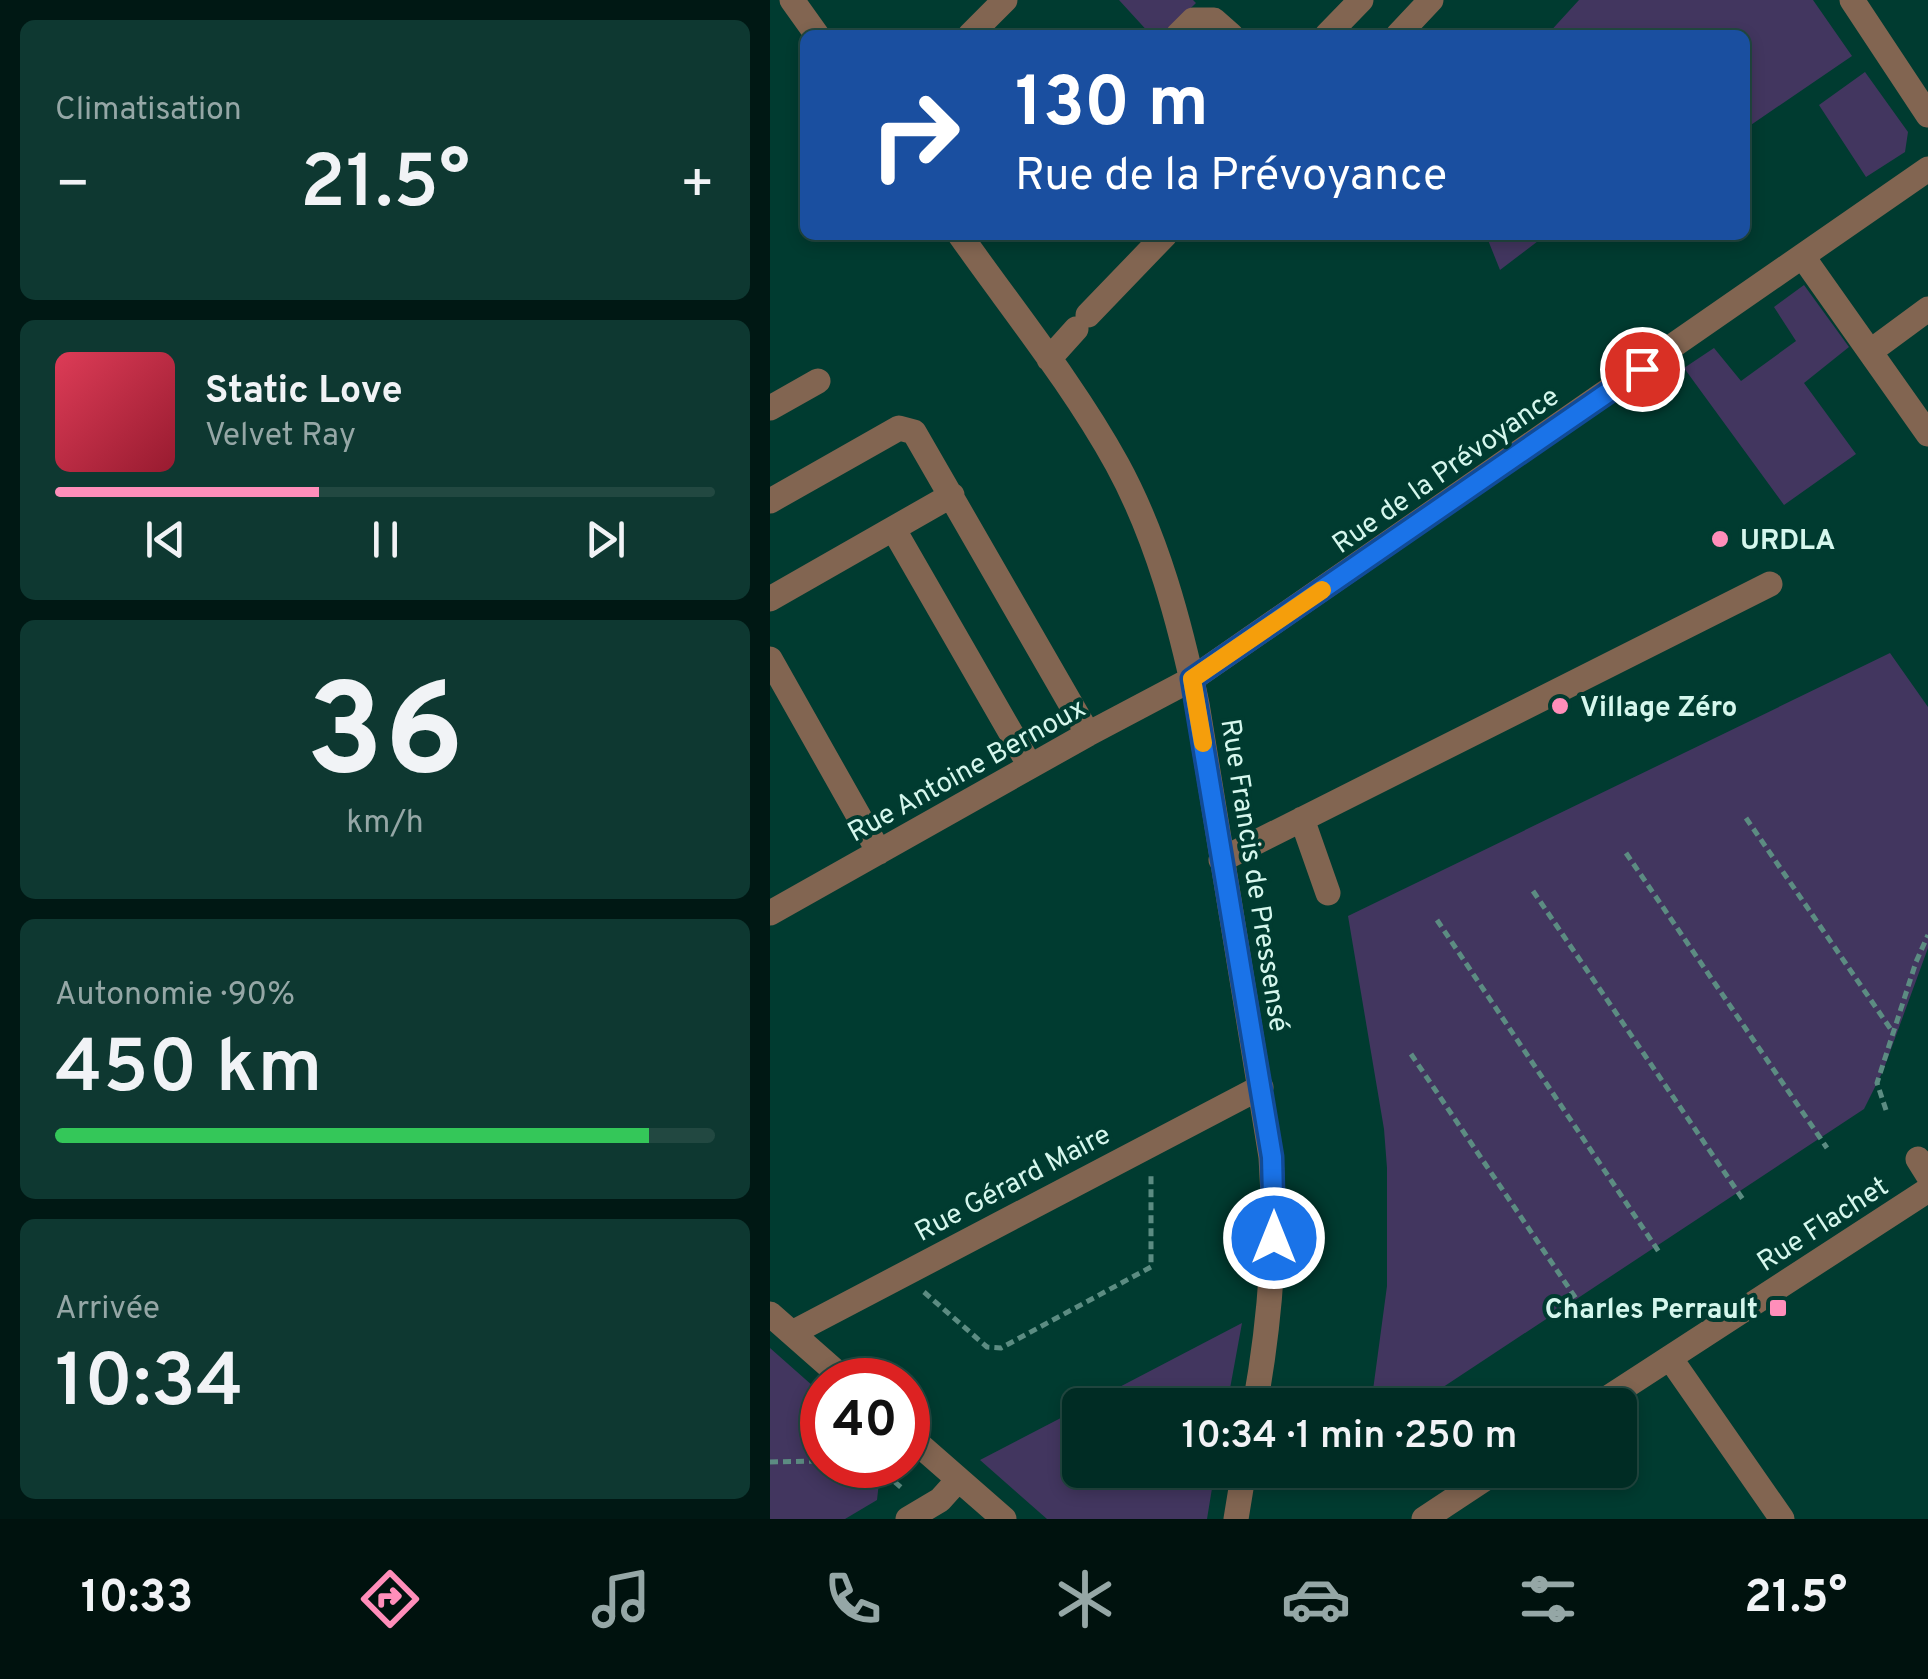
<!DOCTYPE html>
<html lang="fr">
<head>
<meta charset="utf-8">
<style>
	:root { --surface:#002c24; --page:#0e3831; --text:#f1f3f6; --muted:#95a7a6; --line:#224841; --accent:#ff8eba }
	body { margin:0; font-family:Overpass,sans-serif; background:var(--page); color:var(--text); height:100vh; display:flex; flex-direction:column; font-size:38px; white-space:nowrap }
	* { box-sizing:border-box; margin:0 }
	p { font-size:32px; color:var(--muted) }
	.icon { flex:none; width:55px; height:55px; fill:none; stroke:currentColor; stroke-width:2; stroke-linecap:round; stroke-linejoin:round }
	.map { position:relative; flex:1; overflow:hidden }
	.side { display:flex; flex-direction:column; gap:20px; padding:20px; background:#001814; width:770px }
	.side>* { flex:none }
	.top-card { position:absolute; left:30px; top:30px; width:950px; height:210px; border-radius:15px; box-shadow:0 5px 15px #0003,0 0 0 2px var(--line); background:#1a4fa0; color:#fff; overflow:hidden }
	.speed { position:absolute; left:30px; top:1358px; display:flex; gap:20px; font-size:50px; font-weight:700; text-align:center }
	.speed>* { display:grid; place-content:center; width:130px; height:130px; border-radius:50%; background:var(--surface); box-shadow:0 5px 15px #0003,0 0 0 2px var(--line); line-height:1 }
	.speed .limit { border:15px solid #d22; background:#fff; color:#111 }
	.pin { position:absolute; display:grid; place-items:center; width:85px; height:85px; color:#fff; margin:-42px; border:5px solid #fff; border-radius:50%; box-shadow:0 2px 10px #0007 }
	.me { position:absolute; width:110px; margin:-55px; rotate:0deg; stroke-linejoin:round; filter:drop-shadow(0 0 8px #0008) }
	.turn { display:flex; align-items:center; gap:35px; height:210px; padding:0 50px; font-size:45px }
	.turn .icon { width:130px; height:130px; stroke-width:2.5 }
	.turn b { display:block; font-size:70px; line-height:85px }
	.big { font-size:75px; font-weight:600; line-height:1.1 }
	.side .card { flex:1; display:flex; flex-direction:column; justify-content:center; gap:15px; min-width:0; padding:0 35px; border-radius:15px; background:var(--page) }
	.side .dial { align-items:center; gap:0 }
	.dial b { font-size:130px; line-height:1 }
	.song { display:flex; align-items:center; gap:30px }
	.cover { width:120px; height:120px; border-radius:15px; background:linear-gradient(135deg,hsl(350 70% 55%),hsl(350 70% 35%)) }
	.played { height:10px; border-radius:5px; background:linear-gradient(90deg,var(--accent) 40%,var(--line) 40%) }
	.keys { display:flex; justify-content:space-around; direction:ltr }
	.heat { display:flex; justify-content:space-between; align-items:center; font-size:55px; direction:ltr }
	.charge { height:15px; border-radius:8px; background:linear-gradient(90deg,#34c759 90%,var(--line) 0) }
	.trip { position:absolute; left:292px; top:1388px; width:575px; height:100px; border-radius:15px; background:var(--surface); box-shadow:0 5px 15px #0003,0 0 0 2px var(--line); font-weight:600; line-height:100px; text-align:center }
	.tab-bar { display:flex; height:160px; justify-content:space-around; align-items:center; background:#00120e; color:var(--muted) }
	.tab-bar .icon { width:70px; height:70px }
	.tab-bar .active { color:var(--accent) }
	.tab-bar b { font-size:45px; color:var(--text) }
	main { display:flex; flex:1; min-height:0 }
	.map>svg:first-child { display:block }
	.green { fill:#42365f }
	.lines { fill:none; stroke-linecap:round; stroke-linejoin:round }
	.path { stroke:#5c8c82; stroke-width:5; stroke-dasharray:8 5; stroke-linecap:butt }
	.minor { stroke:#826551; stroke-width:25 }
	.route-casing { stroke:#114b97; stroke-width:25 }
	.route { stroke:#1a73e8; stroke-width:18 }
	.slow { stroke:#f59e0b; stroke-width:18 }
	.poi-dot { fill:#ff8eba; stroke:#003b30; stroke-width:4 }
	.labels { text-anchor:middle; stroke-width:8; stroke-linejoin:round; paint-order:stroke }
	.street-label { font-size:28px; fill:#d5f7ed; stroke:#003b30 }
	.poi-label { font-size:28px; font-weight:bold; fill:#d5f7ed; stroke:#003b30; text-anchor:start }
</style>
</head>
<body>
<main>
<section class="side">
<div class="card"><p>Climatisation</p>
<div class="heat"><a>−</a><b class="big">21.5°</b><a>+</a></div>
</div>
<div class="card">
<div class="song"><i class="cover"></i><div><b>Static Love</b><p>Velvet Ray</p></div></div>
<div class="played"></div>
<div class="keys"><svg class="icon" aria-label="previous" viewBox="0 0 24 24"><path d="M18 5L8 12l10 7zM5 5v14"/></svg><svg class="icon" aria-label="pause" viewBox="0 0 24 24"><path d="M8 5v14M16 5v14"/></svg><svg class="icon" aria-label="next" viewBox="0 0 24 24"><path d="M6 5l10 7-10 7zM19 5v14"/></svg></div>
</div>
<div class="card dial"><b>36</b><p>km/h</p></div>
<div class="card"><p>Autonomie · 90%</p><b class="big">450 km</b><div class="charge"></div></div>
<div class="card"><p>Arrivée</p><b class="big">10:34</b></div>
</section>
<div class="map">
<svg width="1158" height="1519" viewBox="0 0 1158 1519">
	<rect width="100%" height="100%" fill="#003b30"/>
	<path class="green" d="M349,0H423L426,3L393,35H381Z
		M809,0H1043L1082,56L975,129V35H777Z
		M1095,72L1138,132L1135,152L1096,177L1049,105Z
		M716,235H776L730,270Z
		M1034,285L1079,347L1034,383L1086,454L1014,505L914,368L944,348L971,381L1026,341L1004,307Z
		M1120,653L1158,707V948L1113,1071L1094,1109L646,1405H601L617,1286V1168L614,1129L578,916Z
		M472,1323L457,1405H315Z
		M0,1348L52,1394V1465H111L107,1500L75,1519H0Z
		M310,1408V1470H445L437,1519H277L210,1460Z"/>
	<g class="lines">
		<path class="path" d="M976,818L1122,1031
			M856,853L1057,1148
			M763,891L974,1201
			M667,920L891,1255
			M641,1054L811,1306
			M1116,1110L1107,1083L1146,962L1158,935
			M154,1292L217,1347L231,1348L381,1267V1172
			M0,1462L52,1461
			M105,1465L134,1490"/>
		<path class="minor" d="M22,0L47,35
			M1082,0L1158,115
			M200,35L235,0
			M408,35L423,20H444L461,35
			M557,35L591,0
			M628,35L661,0
			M190,235C242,309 303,384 347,464C387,537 410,623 427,704L501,1157C507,1241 500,1322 485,1405
			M1033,257L1158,434
			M318,315L395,235
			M1101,351L1158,309
			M279,359L306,329
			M0,408L48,381
			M0,501L129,428L144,432L318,734
			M124,530L260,766
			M0,599L182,495
			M0,659L109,852
			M532,819L558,893
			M451,860L1000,584
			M0,913L318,734L422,679L1158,169
			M1148,1159L1158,1175
			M0,1314L75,1380
			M22,1333L491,1087
			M900,1358L1012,1519
			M827,1405L1158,1190
			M138,1435L234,1519
			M138,1519L170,1500L188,1480
			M466,1519L474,1470
			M654,1519L728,1470"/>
	</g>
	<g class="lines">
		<defs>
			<path id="route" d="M504,1238L502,1157L422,679L872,369"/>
		</defs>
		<use href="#route" class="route-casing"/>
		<use href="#route" class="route"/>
		<path class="slow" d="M433,743L422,679L552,590"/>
	</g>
	<g class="poi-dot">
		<circle cx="950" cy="539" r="10"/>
		<circle cx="790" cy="706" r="10"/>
		<rect x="998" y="1298" width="20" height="20" rx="5"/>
	</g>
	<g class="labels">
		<g class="street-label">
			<text transform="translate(675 469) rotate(-35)" y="10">Rue de la Prévoyance</text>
			<text transform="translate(196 769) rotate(-29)" y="10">Rue Antoine Bernoux</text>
			<text transform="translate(486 875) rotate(81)" y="10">Rue Francis de Pressensé</text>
			<text transform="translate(242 1182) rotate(-28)" y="10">Rue Gérard Maire</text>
			<text transform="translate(1052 1223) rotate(-33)" y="10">Rue Flachet</text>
		</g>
		<g class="poi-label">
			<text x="970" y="549">URDLA</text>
			<text x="810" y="716">Village Zéro</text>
			<text x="988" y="1318" text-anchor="end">Charles Perrault</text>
		</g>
	</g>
</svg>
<div class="speed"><div class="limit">40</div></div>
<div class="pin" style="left:872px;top:369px;background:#d93025"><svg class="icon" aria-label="arrive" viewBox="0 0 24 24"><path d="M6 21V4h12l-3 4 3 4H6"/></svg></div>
<svg class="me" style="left:504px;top:1238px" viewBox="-20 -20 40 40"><circle r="17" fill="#1a73e8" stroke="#fff" stroke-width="3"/><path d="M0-11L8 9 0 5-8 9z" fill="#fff"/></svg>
<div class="trip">10:34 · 1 min · 250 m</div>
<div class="top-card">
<div class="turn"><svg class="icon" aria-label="right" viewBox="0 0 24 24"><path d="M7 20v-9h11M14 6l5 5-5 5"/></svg><div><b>130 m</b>Rue de la Prévoyance</div></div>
</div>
</div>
</main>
<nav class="tab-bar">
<b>10:33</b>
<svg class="icon active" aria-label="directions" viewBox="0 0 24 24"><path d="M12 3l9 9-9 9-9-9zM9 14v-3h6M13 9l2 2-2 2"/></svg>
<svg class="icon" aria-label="music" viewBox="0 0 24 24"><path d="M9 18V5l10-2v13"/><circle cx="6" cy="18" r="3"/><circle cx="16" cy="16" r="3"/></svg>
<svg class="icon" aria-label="phone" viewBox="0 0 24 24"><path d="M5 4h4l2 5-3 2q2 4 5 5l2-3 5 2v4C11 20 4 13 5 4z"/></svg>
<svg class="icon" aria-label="climate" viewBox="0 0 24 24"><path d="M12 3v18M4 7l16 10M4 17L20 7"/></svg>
<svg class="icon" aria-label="car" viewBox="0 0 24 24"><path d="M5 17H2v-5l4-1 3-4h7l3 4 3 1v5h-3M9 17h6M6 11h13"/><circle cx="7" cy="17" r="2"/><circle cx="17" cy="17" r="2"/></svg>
<svg class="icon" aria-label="filters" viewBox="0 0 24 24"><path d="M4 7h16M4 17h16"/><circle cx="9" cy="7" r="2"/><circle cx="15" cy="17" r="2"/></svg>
<b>21.5°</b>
</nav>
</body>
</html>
